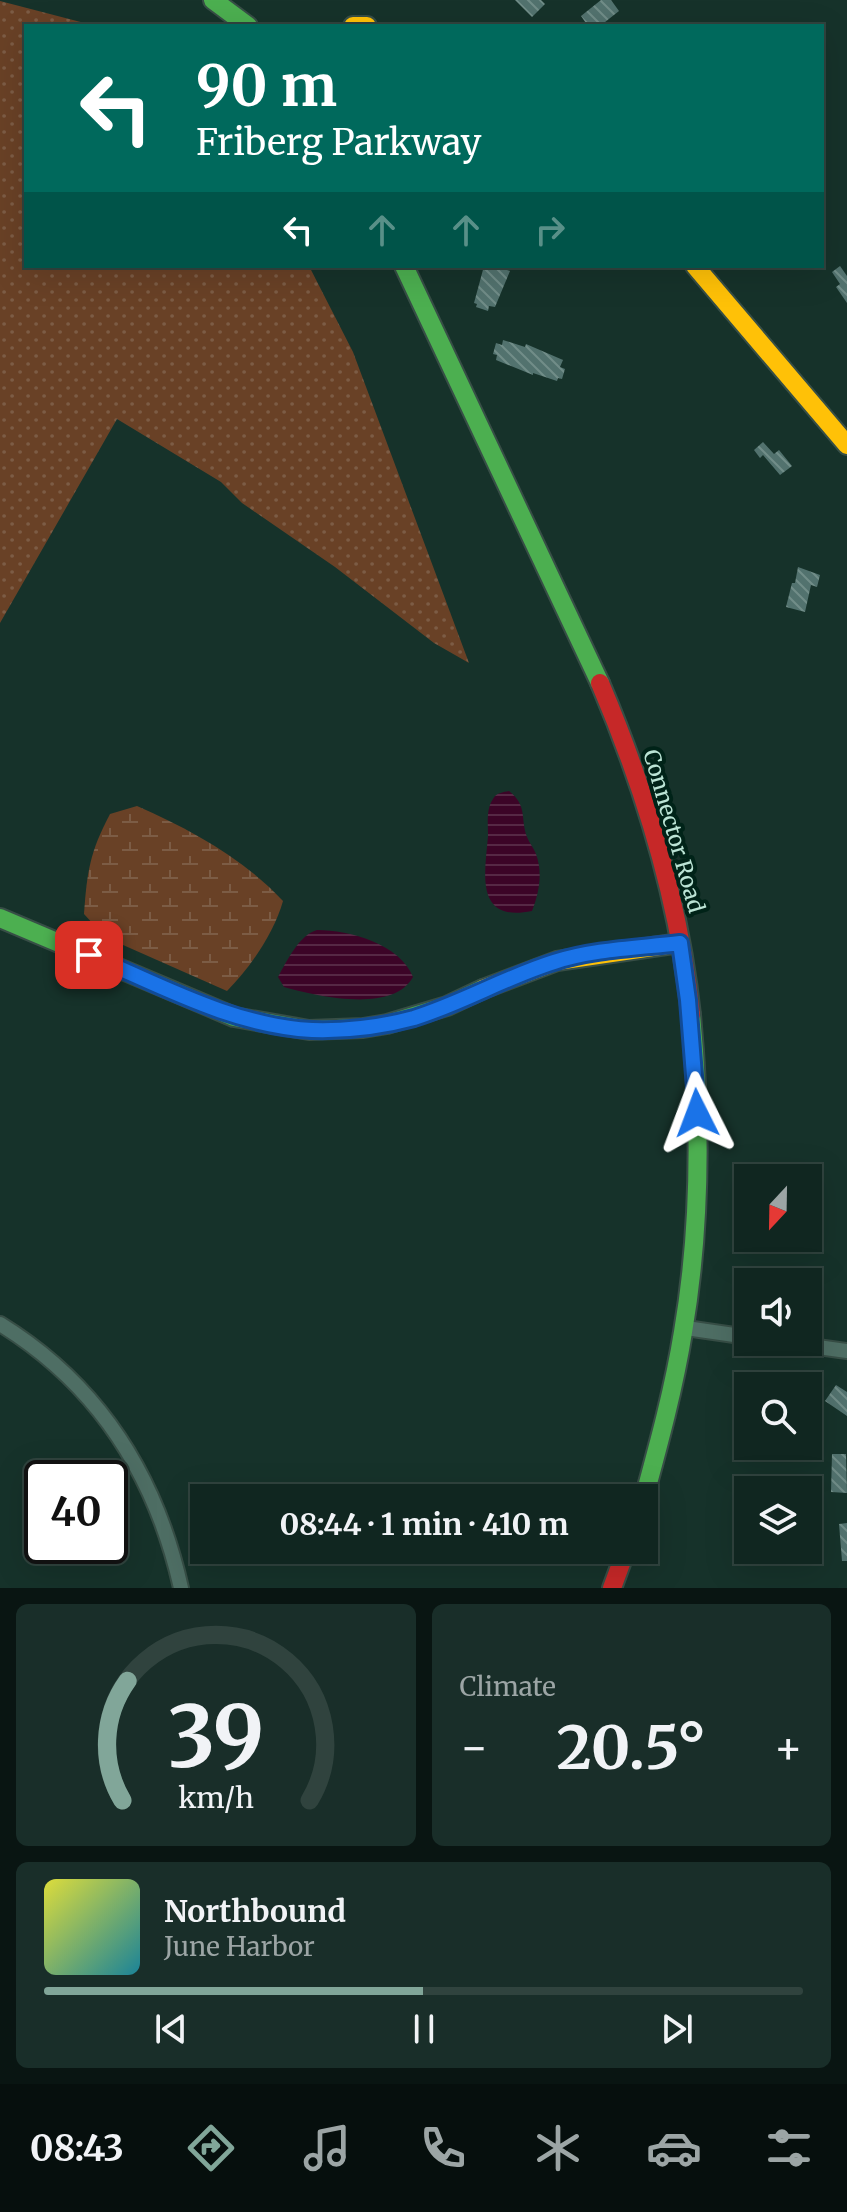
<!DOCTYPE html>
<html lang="en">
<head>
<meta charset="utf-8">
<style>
	:root { --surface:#102620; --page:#192e29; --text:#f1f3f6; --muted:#9ca5a5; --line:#30433e; --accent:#81a699 }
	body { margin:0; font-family:Merriweather,serif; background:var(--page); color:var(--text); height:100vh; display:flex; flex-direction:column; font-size:30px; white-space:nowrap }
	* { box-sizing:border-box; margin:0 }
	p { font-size:26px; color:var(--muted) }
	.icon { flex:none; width:44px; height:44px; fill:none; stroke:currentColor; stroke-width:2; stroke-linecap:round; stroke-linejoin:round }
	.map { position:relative; height:1588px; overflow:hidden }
	.panel { display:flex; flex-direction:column; gap:16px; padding:16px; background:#091512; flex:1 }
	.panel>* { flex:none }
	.banner { position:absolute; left:24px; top:24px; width:800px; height:244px; border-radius:0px; box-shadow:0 8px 32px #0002,0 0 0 2px var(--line); background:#00695c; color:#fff; overflow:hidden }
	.needle { width:52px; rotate:202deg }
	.tools { position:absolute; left:734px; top:1164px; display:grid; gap:16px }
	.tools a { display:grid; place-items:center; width:88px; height:88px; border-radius:0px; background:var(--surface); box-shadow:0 8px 32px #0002,0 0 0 2px var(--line); font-size:40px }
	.speed { position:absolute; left:24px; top:1460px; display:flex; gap:16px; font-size:40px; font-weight:700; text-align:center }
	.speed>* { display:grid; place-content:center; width:104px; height:104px; border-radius:50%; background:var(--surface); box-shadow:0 8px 32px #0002,0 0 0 2px var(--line); line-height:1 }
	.speed .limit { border:4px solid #111; border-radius:12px; background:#fff; color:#111 }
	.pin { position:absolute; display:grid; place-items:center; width:68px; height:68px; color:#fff; margin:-34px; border-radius:16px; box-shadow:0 4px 12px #0006 }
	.me { position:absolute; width:88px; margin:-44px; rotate:357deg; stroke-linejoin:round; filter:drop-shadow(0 0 6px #0008) }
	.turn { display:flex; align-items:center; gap:28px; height:168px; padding:0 40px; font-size:36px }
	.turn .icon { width:104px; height:104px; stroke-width:2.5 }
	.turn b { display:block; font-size:56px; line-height:68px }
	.lanes { display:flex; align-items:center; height:76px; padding:0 40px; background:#0003; justify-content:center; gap:40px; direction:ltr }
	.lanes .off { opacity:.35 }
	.big { font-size:60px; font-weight:700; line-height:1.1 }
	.panel .tile { flex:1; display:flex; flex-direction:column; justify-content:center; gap:12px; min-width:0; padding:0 28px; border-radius:12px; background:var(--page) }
	.panel .dial { align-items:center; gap:0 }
	.dial svg { height:208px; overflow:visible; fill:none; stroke:var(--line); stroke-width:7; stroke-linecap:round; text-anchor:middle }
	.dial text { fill:var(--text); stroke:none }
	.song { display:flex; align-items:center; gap:24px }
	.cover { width:96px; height:96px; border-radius:12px; background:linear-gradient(135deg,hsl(60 70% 55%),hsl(190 70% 35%)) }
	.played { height:8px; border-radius:4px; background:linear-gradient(90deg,var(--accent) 50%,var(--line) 50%) }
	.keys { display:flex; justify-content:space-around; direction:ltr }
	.heat { display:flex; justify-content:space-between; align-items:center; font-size:44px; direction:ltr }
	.panel .tiles { flex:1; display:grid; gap:16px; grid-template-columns:1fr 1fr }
	.tile:last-child { grid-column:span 2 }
	.trip { position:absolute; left:190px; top:1484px; width:468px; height:80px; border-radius:0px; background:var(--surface); box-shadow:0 8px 32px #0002,0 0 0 2px var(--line); font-weight:700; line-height:80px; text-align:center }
	.tab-bar { display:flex; height:128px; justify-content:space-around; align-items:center; background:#060f0d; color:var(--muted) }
	.tab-bar .icon { width:56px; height:56px }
	.tab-bar .current { color:var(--accent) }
	.tab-bar b { font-size:36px; color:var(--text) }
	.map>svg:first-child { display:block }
	.grass { fill:url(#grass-dots) }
	.wetland { fill:url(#wetland-marsh) }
	.water { fill:url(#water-rules) }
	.building { fill:url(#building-back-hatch) }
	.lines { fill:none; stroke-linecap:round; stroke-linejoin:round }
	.street-casing { stroke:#374e46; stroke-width:18 }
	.fast-casing { stroke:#374e46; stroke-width:22 }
	.slow-casing { stroke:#374e46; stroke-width:22 }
	.jam-casing { stroke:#374e46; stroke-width:22 }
	.street { stroke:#4e6e64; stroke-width:14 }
	.fast { stroke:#4caf50; stroke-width:18 }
	.slow { stroke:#ffc107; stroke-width:18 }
	.jam { stroke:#c62828; stroke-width:18 }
	.route-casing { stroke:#114b97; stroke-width:20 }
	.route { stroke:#1a73e8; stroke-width:14 }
	.labels { text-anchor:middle; stroke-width:8; stroke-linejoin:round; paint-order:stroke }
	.street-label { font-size:22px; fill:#bbe4d5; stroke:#002318 }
</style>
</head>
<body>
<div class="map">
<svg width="847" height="1588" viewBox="0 0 847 1588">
	<defs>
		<pattern id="grass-dots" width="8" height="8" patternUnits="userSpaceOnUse" patternTransform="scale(2)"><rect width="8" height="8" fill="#694126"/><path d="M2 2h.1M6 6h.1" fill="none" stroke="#7c5c45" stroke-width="1.8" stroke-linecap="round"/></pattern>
		<pattern id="wetland-marsh" width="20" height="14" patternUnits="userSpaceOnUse" patternTransform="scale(2)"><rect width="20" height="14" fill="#694126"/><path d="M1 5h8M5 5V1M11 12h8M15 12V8" fill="none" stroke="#7c5c45"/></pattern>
		<pattern id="water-rules" width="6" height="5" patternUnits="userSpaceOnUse" patternTransform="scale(2)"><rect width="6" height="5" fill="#3c0427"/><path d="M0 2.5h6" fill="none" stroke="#562845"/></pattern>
		<pattern id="building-back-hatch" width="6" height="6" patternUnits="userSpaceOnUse" patternTransform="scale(2)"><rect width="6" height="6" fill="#52726e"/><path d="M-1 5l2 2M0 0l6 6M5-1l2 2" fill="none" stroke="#718d88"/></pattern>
	</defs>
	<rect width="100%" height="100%" fill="#16322a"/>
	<path class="grass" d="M0,1L96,26H26V266H309L353,352L469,663L434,643L335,567L242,503L221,482L117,419L0,623Z"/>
	<path class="wetland" d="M137,806C190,829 244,859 283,901C274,933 250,968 227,991L105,937L84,914C87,871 90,852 110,814Z"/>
	<path class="water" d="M509,791C528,806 520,818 527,837C529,843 534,848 536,854C543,873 539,893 532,911C474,923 485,873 488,836C488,824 486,809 493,799C496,793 503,792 509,791Z
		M317,930C350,930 400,944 413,977C393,1014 316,996 284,987L278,977C287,961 299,935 317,930Z"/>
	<path class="building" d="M515,0H541L545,4L532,17Z
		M601,0H611L619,11L600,26H588L581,16Z
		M484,266H509L507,270L510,271L495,307L489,306L488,311L476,307L477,304L474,303Z
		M840,266L847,276V303L836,287L840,284L832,272Z
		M503,340L525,347L526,344L563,360L560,367L565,369L562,379L558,378L557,381L533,373V375L496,360L497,355L493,354L496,343L502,345Z
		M763,442L774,454L779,450L792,466L780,475L763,455L760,458L754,450Z
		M798,567L820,575L817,587L811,585L805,612L786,607L792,583H795Z
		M836,1385L847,1392V1416L825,1401Z
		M832,1454H846L847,1493L831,1492Z
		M847,1523V1561H842L839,1524Z"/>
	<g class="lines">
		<defs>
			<path id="street" d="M0,1324C99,1385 156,1476 181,1588
				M686,1328L748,1337
				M782,1342L847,1351"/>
			<path id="fast" d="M213,0L248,26
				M404,266L600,683
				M0,918L234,1017L309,1030L363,1028L387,1024L447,1006L483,989
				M644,1498C659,1443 674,1388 683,1332C701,1227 701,1121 691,1015"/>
			<path id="slow" d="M353,26H367
				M695,266L847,445
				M483,989L557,961L680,943"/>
			<path id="jam" d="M600,683C645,789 679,900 691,1015
				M612,1588L626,1550"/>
		</defs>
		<use href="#street" class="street-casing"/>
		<use href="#fast" class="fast-casing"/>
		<use href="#slow" class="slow-casing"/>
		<use href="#jam" class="jam-casing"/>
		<use href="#street" class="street"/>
		<use href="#fast" class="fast"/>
		<use href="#slow" class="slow"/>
		<use href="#jam" class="jam"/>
	</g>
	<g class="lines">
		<defs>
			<path id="route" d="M89,955C160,985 233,1026 312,1030C346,1031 381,1027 414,1018C462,1003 506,977 554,962C594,949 639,948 680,943L688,1000L697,1113"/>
		</defs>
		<use href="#route" class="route-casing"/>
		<use href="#route" class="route"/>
	</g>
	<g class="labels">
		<g class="street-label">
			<text transform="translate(674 831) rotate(74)" y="8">Connector Road</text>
		</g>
	</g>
</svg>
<div class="tools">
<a><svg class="needle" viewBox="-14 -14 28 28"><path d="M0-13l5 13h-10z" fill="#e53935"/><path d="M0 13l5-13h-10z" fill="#9ca5a5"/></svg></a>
<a><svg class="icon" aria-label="sound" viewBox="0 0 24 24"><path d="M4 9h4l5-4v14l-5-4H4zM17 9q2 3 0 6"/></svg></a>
<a><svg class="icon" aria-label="search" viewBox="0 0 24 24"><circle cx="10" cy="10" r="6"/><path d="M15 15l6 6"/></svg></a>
<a><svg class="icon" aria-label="layers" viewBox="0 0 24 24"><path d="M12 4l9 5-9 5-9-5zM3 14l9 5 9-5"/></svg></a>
</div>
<div class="speed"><div class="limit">40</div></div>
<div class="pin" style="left:89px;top:955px;background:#d93025"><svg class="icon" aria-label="arrive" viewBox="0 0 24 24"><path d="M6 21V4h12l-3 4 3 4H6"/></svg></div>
<svg class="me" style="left:697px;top:1113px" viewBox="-20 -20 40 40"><path d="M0-17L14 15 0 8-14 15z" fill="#1a73e8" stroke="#fff" stroke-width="4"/></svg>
<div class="trip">08:44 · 1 min · 410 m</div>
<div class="banner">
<div class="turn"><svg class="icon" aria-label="left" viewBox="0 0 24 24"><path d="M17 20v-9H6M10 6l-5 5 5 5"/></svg><div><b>90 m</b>Friberg Parkway</div></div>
<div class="lanes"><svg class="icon" aria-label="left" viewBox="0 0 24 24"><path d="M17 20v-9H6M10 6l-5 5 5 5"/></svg><svg class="icon off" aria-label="ahead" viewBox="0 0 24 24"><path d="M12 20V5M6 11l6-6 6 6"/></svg><svg class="icon off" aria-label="ahead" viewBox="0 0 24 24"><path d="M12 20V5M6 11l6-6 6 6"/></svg><svg class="icon off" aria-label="right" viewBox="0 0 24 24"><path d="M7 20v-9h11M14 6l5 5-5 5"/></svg></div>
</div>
</div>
<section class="panel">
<div class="tiles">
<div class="tile dial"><svg viewBox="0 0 100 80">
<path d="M14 69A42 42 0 1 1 86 69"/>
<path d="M14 69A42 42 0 0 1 16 23" stroke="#81a699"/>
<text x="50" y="56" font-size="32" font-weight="700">39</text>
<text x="50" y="72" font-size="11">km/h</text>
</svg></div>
<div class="tile"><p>Climate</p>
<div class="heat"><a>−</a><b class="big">20.5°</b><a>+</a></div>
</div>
<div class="tile">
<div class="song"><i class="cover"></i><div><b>Northbound</b><p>June Harbor</p></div></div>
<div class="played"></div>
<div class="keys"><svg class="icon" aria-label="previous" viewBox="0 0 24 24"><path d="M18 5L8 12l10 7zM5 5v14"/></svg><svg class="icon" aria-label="pause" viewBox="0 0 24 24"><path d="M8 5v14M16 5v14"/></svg><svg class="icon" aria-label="next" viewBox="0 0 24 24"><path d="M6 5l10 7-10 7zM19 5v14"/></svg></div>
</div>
</div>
</section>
<nav class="tab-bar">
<b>08:43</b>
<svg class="icon current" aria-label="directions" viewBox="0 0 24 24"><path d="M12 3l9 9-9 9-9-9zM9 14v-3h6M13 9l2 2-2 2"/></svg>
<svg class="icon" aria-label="music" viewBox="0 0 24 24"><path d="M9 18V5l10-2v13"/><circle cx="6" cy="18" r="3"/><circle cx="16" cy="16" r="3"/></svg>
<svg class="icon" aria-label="phone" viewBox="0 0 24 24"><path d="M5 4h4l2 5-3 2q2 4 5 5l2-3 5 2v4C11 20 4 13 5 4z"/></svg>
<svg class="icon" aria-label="climate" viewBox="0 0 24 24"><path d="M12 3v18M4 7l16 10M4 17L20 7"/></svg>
<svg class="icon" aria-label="car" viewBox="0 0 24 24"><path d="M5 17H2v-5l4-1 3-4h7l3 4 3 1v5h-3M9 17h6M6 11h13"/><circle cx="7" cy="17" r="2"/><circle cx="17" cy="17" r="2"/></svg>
<svg class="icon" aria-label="filters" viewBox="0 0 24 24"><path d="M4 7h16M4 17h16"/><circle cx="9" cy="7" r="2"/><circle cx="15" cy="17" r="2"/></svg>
</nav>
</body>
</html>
